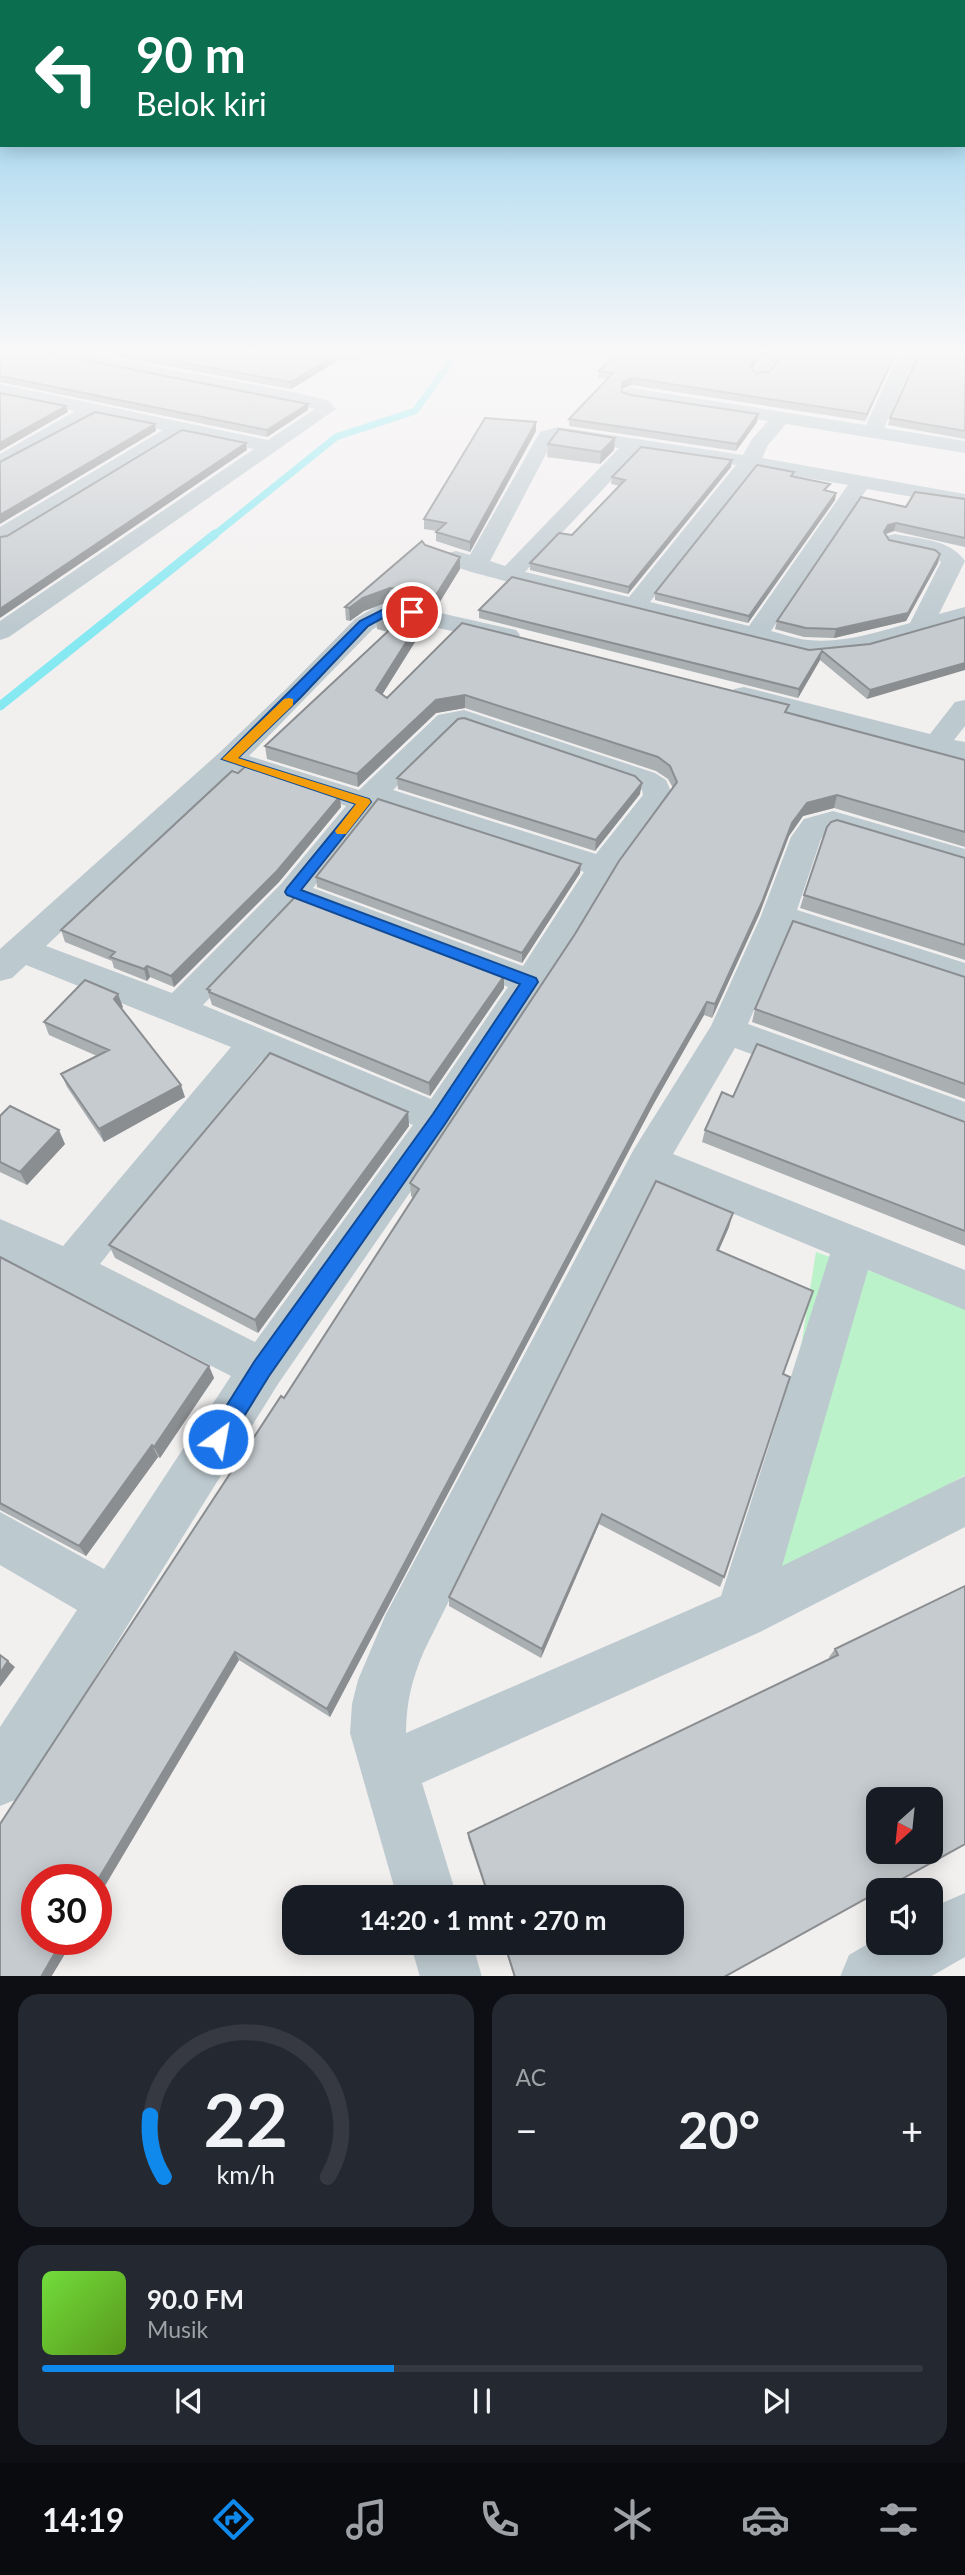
<!DOCTYPE html>
<html lang="id">
<head>
<meta charset="utf-8">
<style>
	:root { --surface:#171b24; --page:#242831; --text:#f1f3f6; --muted:#9ea1a6; --line:#363941; --accent:#0f8aec }
	body { margin:0; font-family:Lato,sans-serif; background:var(--page); color:var(--text); height:100vh; display:flex; flex-direction:column; font-size:26px; white-space:nowrap }
	* { box-sizing:border-box; margin:0 }
	p { font-size:23px; color:var(--muted) }
	.icon { flex:none; width:38px; height:38px; fill:none; stroke:currentColor; stroke-width:2; stroke-linecap:round; stroke-linejoin:round }
	.map { position:relative; height:1976px; overflow:hidden }
	.side { display:flex; flex-direction:column; gap:18px; padding:18px; background:#0d0f14; flex:1 }
	.side>* { flex:none }
	.hud { position:absolute; left:0px; top:0px; width:966px; height:147px; box-shadow:0 4px 18px #0003; background:#0b6e4f; color:#fff; overflow:hidden }
	.needle { width:46px; rotate:207deg }
	.fabs { position:absolute; left:866px; top:1787px; display:grid; gap:14px }
	.fabs a { display:grid; place-items:center; width:77px; height:77px; border-radius:14px; background:var(--surface); box-shadow:0 4px 18px #0003; font-size:35px }
	.speed { position:absolute; left:21px; top:1864px; display:flex; gap:14px; font-size:35px; font-weight:700; text-align:center }
	.speed>* { display:grid; place-content:center; width:91px; height:91px; border-radius:50%; background:var(--surface); box-shadow:0 4px 18px #0003; line-height:1 }
	.speed .limit { border:10px solid #d22; background:#fff; color:#111 }
	.pin { position:absolute; display:grid; place-items:center; width:60px; height:60px; color:#fff; margin:-30px; border:4px solid #fff; border-radius:50%; box-shadow:0 2px 7px #0007 }
	.me { position:absolute; width:77px; margin:-38px; rotate:32deg; stroke-linejoin:round; filter:drop-shadow(0 0 5px #0008) }
	.turn { display:flex; align-items:center; gap:24px; height:147px; padding:0 21px; font-size:32px }
	.turn .icon { width:91px; height:91px; stroke-width:2.5 }
	.turn b { display:block; font-size:49px; line-height:60px }
	.big { font-size:52px; font-weight:700; line-height:1.1 }
	.side .tile { flex:1; display:flex; flex-direction:column; justify-content:center; gap:10px; min-width:0; padding:0 24px; border-radius:21px; background:var(--page) }
	.side .dial { align-items:center; gap:0 }
	.dial svg { height:182px; overflow:visible; fill:none; stroke:var(--line); stroke-width:7; stroke-linecap:round; text-anchor:middle }
	.dial text { fill:var(--text); stroke:none }
	.song { display:flex; align-items:center; gap:21px }
	.cover { width:84px; height:84px; border-radius:10px; background:linear-gradient(135deg,hsl(100 70% 55%),hsl(90 70% 35%)) }
	.played { height:7px; border-radius:4px; background:linear-gradient(90deg,var(--accent) 40%,var(--line) 40%) }
	.keys { display:flex; justify-content:space-around; direction:ltr }
	.heat { display:flex; justify-content:space-between; align-items:center; font-size:38px; direction:ltr }
	.side .tiles { flex:1; display:grid; gap:18px; grid-template-columns:1fr 1fr }
	.tile:last-child { grid-column:span 2 }
	.trip { position:absolute; left:282px; top:1885px; width:402px; height:70px; border-radius:21px; background:var(--surface); box-shadow:0 4px 18px #0003; font-weight:700; line-height:70px; text-align:center }
	.dock { display:flex; height:112px; justify-content:space-around; align-items:center; background:#090b0e; color:var(--muted) }
	.dock .icon { width:49px; height:49px }
	.dock .active { color:var(--accent) }
	.dock b { font-size:32px; color:var(--text) }
	.map>svg:first-child { display:block }
	.green { fill:#bbf2c9 }
	.lines { fill:none; stroke-linecap:round; stroke-linejoin:round }
	.stream-far1 { stroke:#86e8f1; stroke-width:7 }
	.stream { stroke:#86e8f1; stroke-width:9 }
	.minor { fill:#bcc9cf; fill-rule:evenodd }
	.wall { fill:#aaafb2 }
	.shaded-wall { fill:#8b8e91 }
	.building { fill:#c6cbcf; stroke:#8b8e91; stroke-width:2; fill-rule:evenodd }
	.route { fill:#1a73e8; stroke:#114b97; stroke-width:2 }
	.slow { fill:#f59e0b }
</style>
</head>
<body>
<div class="map">
<svg width="965" height="1977" viewBox="0 0 965 1977">
	<rect width="100%" height="100%" fill="#f2efef"/>
	<path class="green" d="M816,1252L965,1305V1475L762,1592Z"/>
	<g class="lines">
		<path class="stream-far1" d="M213,536L336,437L415,411L458,352"/>
		<path class="stream" d="M0,706L215,534"/>
		<path class="minor" d="M41,352H77L299,393L329,401L336,409L9,637L0,640V621L254,449L183,434L8,541L0,543V527L163,430L96,416L0,468V454L75,411L0,396V384L268,440L315,409L50,357Z
			M320,352H374C361,366 339,360 323,356Z
			M768,352H786L766,378H754L751,374Z
			M900,352H918L884,428L965,441V453L786,424L768,445L762,458L965,494V506L867,489L771,631C783,634 796,639 808,640C842,644 878,632 910,623L941,562L934,556L887,546L884,541L887,536L895,534C919,539 950,539 965,561L939,614L965,607V622L867,650L807,656L501,580C486,575 453,570 444,558L448,553L456,551L470,555L540,432L558,427L743,455L752,439L768,421L631,400L624,398L622,394L624,390L631,388L866,425ZM558,439L619,448L505,566L490,561L547,452L554,440ZM639,451L736,465L629,597L525,572ZM755,469L848,485L749,626L650,602Z
			M396,603L516,630L520,635L516,640L507,643L392,618L373,629L249,756L359,790L438,715L464,710L655,773L666,780L673,796L615,873L572,946L453,1130L278,1384L20,1798L0,1806V1727L77,1610L0,1565V1512L104,1569L231,1376L0,1257V1219L63,1246L231,1047L26,965L12,978L0,981V949L219,753L287,688L355,619L377,606ZM464,726L635,785L642,790L643,795L596,854L393,790L457,728ZM234,770L346,806L281,884L172,993L46,946ZM378,805L584,872L523,966L313,888ZM297,906L508,987L431,1099L203,1005ZM262,1060L413,1125L255,1342L100,1264Z
			M744,687L930,734L955,702L965,700V726L954,740L965,742V760L734,701L731,695L734,689Z
			M833,811L965,849V870L833,831L826,833L821,839L797,910L965,963V989L788,931L748,1024L965,1102V1134L735,1048L673,1154L965,1270V1310L868,1270L782,1566L965,1476V1527L760,1632L422,1783L457,1897H397L350,1733L352,1704L358,1680L386,1614L634,1149L711,1026L761,916L791,837L804,819ZM657,1182L830,1254L721,1596L406,1733C406,1703 412,1679 424,1651Z
			M965,1893V1957L930,1977H840L849,1955L878,1938V1942H931V1908Z
			M410,1942H472L482,1977H420Z"/>
	</g>
	<path class="wall" d="M0,352L48,353L308,410L267,437L0,382Z
		M90,352H322L336,362L291,389Z
		M897,352L865,421L631,385L622,389V392L631,395L758,414L757,422L736,451L569,426V419L607,379L598,378L599,371L752,369L755,373L769,372Z
		M965,352V439L888,425L890,418Z
		M536,431L470,552L436,541V532L437,531L424,529V519Z
		M615,438L614,450L600,464L547,457L548,444Z
		M731,467L628,594L530,570V563L572,535L620,486L611,484L612,477Z
		M794,472L793,476L828,491L836,493L835,500L748,623L655,600V593Z
		M965,499V547L894,531L885,535L889,540L940,554L938,563L906,621L834,638L804,637L775,629L777,621L906,507Z
		M425,545L460,569L436,608L391,601L364,611L350,621L346,620L345,607Z
		M479,610L809,650L870,644L965,617L867,699L820,660L798,698L479,618Z
		M424,614L425,626L382,694L387,698L462,623L787,713L965,760V847L834,808L803,816L789,836L759,915L712,1018L704,1015L653,1105L330,1717L239,1660L37,1939H74L51,1977H0L284,1398L413,1198L411,1196L410,1183L673,788L668,779L656,771L465,708L436,713L358,787L267,759L265,746L388,632L377,629L376,616Z
		M397,778L640,794L595,851L398,789Z
		M341,807L279,882L174,987L150,977L147,981L114,968L112,961L65,942L61,930Z
		M965,858V960L800,908L804,895Z
		M580,873L522,963L317,887L316,877Z
		M965,977V1099L752,1022L755,1009Z
		M504,988L430,1096L212,1005L207,989Z
		M123,1007L121,1008L185,1097L104,1142L67,1087L61,1074L97,1056L49,1035L44,1022Z
		M733,1097L965,1122V1246L702,1142L705,1130Z
		M408,1112L409,1126L258,1333L115,1258L109,1245Z
		M0,1116L65,1144L27,1185L0,1172Z
		M729,1227L719,1250L783,1374L724,1577L720,1587L599,1524L541,1658L449,1606V1597Z
		M0,1257L209,1366L214,1378L160,1458L158,1457L86,1556L0,1510Z
		M965,1586L724,1977H514L503,1942H672V1897H488L468,1838V1833L830,1659L829,1657L835,1649Z"/>
	<path class="shaded-wall" d="M761,352H766L749,372L750,365Z
		M896,352H897L865,421L867,414Z
		M335,355L336,362L291,389V382Z
		M632,378L631,385L622,389V382Z
		M308,404V410L267,437V430Z
		M66,406L68,412L0,451V443Z
		M758,414L757,422L736,451L737,444Z
		M536,422V431L470,552V542Z
		M155,424L156,431L0,524V515Z
		M615,438L614,450L600,464L601,452Z
		M246,443L247,450L0,618V609Z
		M732,460L731,467L628,594L629,587Z
		M836,493L835,500L748,623L749,616Z
		M896,523L894,531L886,533L882,540L884,532L888,525Z
		M940,554L938,563L906,621L834,638L836,629Z
		M460,557V569L436,608V595Z
		M390,588L391,601L364,611L350,621L349,608L363,598Z
		M424,614L425,626L377,703L376,690Z
		M822,651L820,660L798,698L799,689Z
		M965,663V670L867,699L870,690Z
		M465,695V708L436,713L358,787L357,774L436,700Z
		M642,783L640,794L595,851L596,840Z
		M837,795L834,808L803,816L789,836L759,915L712,1018L715,1004L792,823L807,803Z
		M340,796L341,807L279,882L174,987L171,976Z
		M581,864L580,873L522,963V953Z
		M147,966L150,977L147,981L144,969Z
		M504,976V988L430,1096L429,1083Z
		M118,994L123,1007L118,1012L114,999Z
		M707,1002L704,1015L653,1105L330,1717L327,1709L655,1092Z
		M181,1085L185,1097L104,1142L99,1129Z
		M408,1112L409,1126L258,1333L255,1320Z
		M59,1130L65,1144L27,1185L20,1172Z
		M733,1213L729,1227L713,1263L717,1250Z
		M209,1366L214,1378L160,1458L154,1447Z
		M152,1445L158,1457L86,1556L79,1546Z
		M602,1514L599,1524L541,1658L542,1649Z
		M235,1652L239,1660L96,1901V1883Z
		M8,1661L15,1667L0,1687V1673Z
		M63,1939H74L51,1977H41Z"/>
	<path class="building" d="M0,352H45L48,353L308,404L267,430L0,376Z
		M123,352H322L335,355L291,382Z
		M617,352H761L750,365L755,373L769,372L785,352H896L867,414L632,378L622,382V392L631,395L758,414L737,444L569,419L613,373L599,371Z
		M920,352H965V431L890,418Z
		M0,393L66,406L0,443Z
		M95,412L155,424L0,515V462Z
		M485,418L536,422L470,542L436,532L446,523L424,519Z
		M559,429L615,438L601,452L548,444Z
		M182,430L246,443L0,609V537L7,536Z
		M641,447L732,460L629,587L530,563L559,533L572,535L625,480L612,477Z
		M757,465L794,472L791,476L830,484L824,490L836,493L749,616L655,593Z
		M915,492L965,499V538L896,523L888,525L884,532L889,540L935,550L940,554L908,613L836,629L806,628L777,621L861,497L906,507Z
		M422,541L425,545L460,557L436,595L390,588L363,598L349,608L345,607Z
		M512,577L809,650L870,644L965,617V663L870,690L822,651L799,689L479,610Z
		M397,607L424,614L376,690L387,698L462,623L789,705L785,712L965,760V832L837,795L807,803L792,823L762,902L715,1004L707,1002L655,1092L327,1709L235,1652L96,1883V1880H37V1939H63L41,1977H0V1824L281,1396L284,1398L419,1189L410,1183L575,934L619,861L677,782L670,766L658,757L465,695L436,700L357,774L265,746L398,622L376,616L385,611Z
		M464,718L635,776L642,783L596,840L397,778L458,719Z
		M246,766L340,796L277,871L171,976L147,966L144,969L110,957L115,952L61,930L232,771L238,773Z
		M378,799L581,864L522,953L316,877Z
		M837,820L965,858V945L804,895L827,827L831,822Z
		M296,896L504,976L429,1083L209,992L210,990L207,989Z
		M793,921L965,977V1084L755,1009Z
		M85,980L118,994L114,999L181,1085L99,1129L61,1074L109,1050L44,1022Z
		M757,1044L965,1122V1231L705,1130L722,1092L733,1097Z
		M270,1053L408,1112L255,1320L109,1245Z
		M10,1106L59,1130L20,1172L0,1162V1116Z
		M656,1181L733,1213L717,1250L813,1291L783,1374L790,1377L724,1577L602,1514L542,1649L449,1597Z
		M0,1257L209,1366L154,1447L152,1445L79,1546L0,1503Z
		M965,1586V1844L882,1890H878V1892L724,1977H515L504,1942H672V1897H489L468,1833L838,1655L835,1649ZM878,1799H931V1852H878Z
		M0,1655L8,1661L0,1673Z"/>
	<linearGradient id="sky" x2="0" y2="1"><stop stop-color="#81c9ec"/><stop offset="0.56" stop-color="#f9f8f8"/><stop offset="1" stop-color="#f9f8f8" stop-opacity="0"/></linearGradient>
	<rect width="965" height="629" fill="url(#sky)"/>
	<path class="route" d="M386,608L412,609L418,612L412,616L388,615L368,626L301,697L238,758L369,799L371,802L301,890L536,978L538,982L445,1124L269,1376L225,1447L218,1450L210,1447L207,1439L210,1432L254,1362L433,1114L520,984L287,895L285,892L287,888L356,804L222,759L360,621Z"/>
	<path class="slow" d="M289,698L293,699V705L238,758L369,799L371,802L346,834H337L335,831L356,804L222,759L284,699Z"/>
</svg>
<div class="fabs">
<a><svg class="needle" viewBox="-14 -14 28 28"><path d="M0-13l5 13h-10z" fill="#e53935"/><path d="M0 13l5-13h-10z" fill="#9ea1a6"/></svg></a>
<a><svg class="icon" aria-label="sound" viewBox="0 0 24 24"><path d="M4 9h4l5-4v14l-5-4H4zM17 9q2 3 0 6"/></svg></a>
</div>
<div class="speed"><div class="limit">30</div></div>
<div class="pin" style="left:412px;top:612px;background:#d93025"><svg class="icon" aria-label="arrive" viewBox="0 0 24 24"><path d="M6 21V4h12l-3 4 3 4H6"/></svg></div>
<svg class="me" style="left:218px;top:1439px" viewBox="-20 -20 40 40"><circle r="17" fill="#1a73e8" stroke="#fff" stroke-width="3"/><path d="M0-11L8 9 0 5-8 9z" fill="#fff"/></svg>
<div class="trip">14:20 · 1 mnt · 270 m</div>
<div class="hud">
<div class="turn"><svg class="icon" aria-label="left" viewBox="0 0 24 24"><path d="M17 20v-9H6M10 6l-5 5 5 5"/></svg><div><b>90 m</b>Belok kiri</div></div>
</div>
</div>
<section class="side">
<div class="tiles">
<div class="tile dial"><svg viewBox="0 0 100 80">
<path d="M14 69A42 42 0 1 1 86 69"/>
<path d="M14 69A42 42 0 0 1 8 42" stroke="#0f8aec"/>
<text x="50" y="56" font-size="32" font-weight="700">22</text>
<text x="50" y="72" font-size="11">km/h</text>
</svg></div>
<div class="tile"><p>AC</p>
<div class="heat"><a>−</a><b class="big">20°</b><a>+</a></div>
</div>
<div class="tile">
<div class="song"><i class="cover"></i><div><b>90.0 FM</b><p>Musik</p></div></div>
<div class="played"></div>
<div class="keys"><svg class="icon" aria-label="previous" viewBox="0 0 24 24"><path d="M18 5L8 12l10 7zM5 5v14"/></svg><svg class="icon" aria-label="pause" viewBox="0 0 24 24"><path d="M8 5v14M16 5v14"/></svg><svg class="icon" aria-label="next" viewBox="0 0 24 24"><path d="M6 5l10 7-10 7zM19 5v14"/></svg></div>
</div>
</div>
</section>
<nav class="dock">
<b>14:19</b>
<svg class="icon active" aria-label="directions" viewBox="0 0 24 24"><path d="M12 3l9 9-9 9-9-9zM9 14v-3h6M13 9l2 2-2 2"/></svg>
<svg class="icon" aria-label="music" viewBox="0 0 24 24"><path d="M9 18V5l10-2v13"/><circle cx="6" cy="18" r="3"/><circle cx="16" cy="16" r="3"/></svg>
<svg class="icon" aria-label="phone" viewBox="0 0 24 24"><path d="M5 4h4l2 5-3 2q2 4 5 5l2-3 5 2v4C11 20 4 13 5 4z"/></svg>
<svg class="icon" aria-label="climate" viewBox="0 0 24 24"><path d="M12 3v18M4 7l16 10M4 17L20 7"/></svg>
<svg class="icon" aria-label="car" viewBox="0 0 24 24"><path d="M5 17H2v-5l4-1 3-4h7l3 4 3 1v5h-3M9 17h6M6 11h13"/><circle cx="7" cy="17" r="2"/><circle cx="17" cy="17" r="2"/></svg>
<svg class="icon" aria-label="filters" viewBox="0 0 24 24"><path d="M4 7h16M4 17h16"/><circle cx="9" cy="7" r="2"/><circle cx="15" cy="17" r="2"/></svg>
</nav>
</body>
</html>
